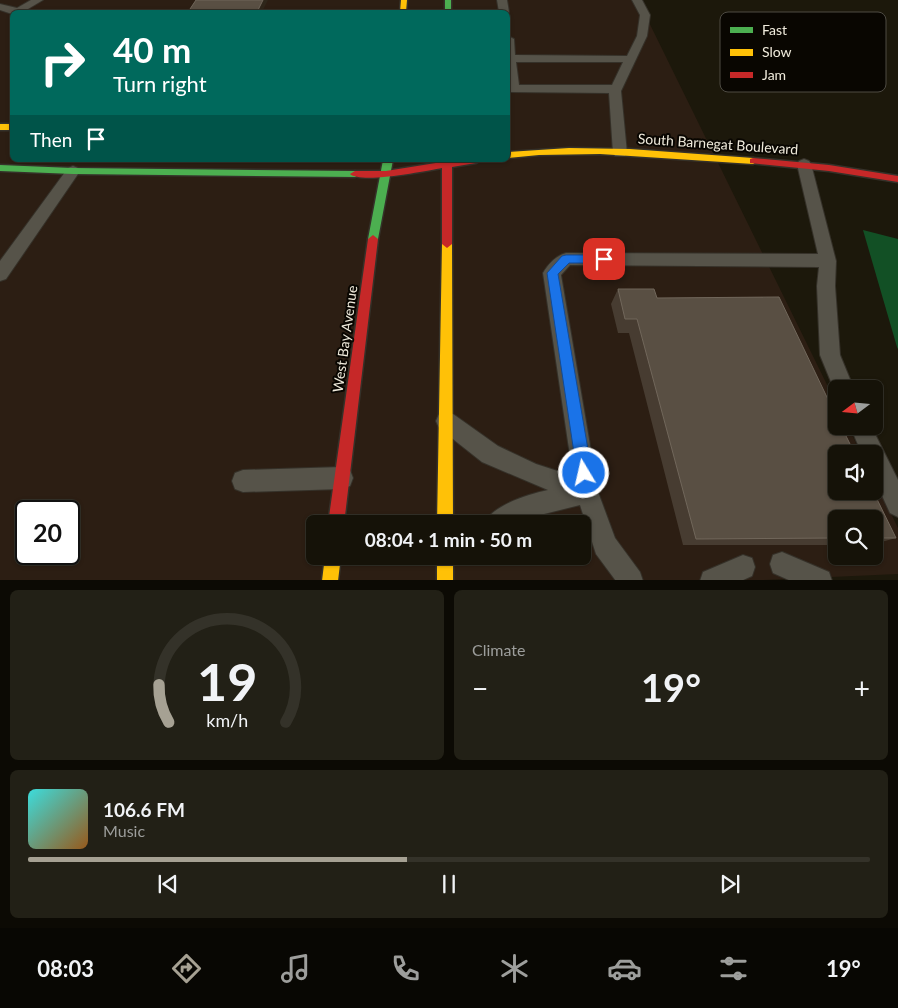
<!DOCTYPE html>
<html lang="en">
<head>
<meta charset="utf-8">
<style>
	:root { --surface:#151208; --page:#222016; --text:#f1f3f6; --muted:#9d9e9c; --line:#343229; --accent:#a6a193 }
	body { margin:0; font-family:Lato,sans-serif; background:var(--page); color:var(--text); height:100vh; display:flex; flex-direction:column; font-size:19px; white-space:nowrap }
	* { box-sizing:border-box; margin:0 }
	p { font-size:16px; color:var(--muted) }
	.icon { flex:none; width:28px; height:28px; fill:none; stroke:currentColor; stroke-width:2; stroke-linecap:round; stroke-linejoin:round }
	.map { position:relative; height:580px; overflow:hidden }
	.drawer { display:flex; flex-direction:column; gap:10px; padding:10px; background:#0c0a04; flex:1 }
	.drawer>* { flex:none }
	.top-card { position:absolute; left:10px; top:10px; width:500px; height:152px; border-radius:8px; box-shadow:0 1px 4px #0004,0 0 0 1px var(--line); background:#00695c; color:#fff; overflow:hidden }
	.needle { width:32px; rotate:254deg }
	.fabs { position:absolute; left:828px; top:380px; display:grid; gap:10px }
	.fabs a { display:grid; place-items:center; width:55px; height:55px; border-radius:8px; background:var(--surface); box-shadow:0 1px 4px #0004,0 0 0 1px var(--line); font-size:25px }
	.speed { position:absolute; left:15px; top:500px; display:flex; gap:10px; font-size:25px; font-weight:700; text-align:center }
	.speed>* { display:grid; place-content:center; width:65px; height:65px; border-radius:50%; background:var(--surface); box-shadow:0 1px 4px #0004,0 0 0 1px var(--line); line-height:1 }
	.speed .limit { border:2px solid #111; border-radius:8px; background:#fff; color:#111 }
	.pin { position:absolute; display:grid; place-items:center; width:42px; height:42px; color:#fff; margin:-21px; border-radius:10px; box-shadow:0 2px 8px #0006 }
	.me { position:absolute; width:55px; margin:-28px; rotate:351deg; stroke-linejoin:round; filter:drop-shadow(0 0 4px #0008) }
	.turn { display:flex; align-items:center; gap:18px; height:105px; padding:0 20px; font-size:22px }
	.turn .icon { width:65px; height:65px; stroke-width:2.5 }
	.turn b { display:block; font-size:35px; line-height:42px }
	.then { display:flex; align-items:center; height:48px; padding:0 20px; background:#0003; gap:10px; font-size:19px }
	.big { font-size:38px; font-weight:700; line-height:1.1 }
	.drawer .tile { flex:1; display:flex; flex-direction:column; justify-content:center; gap:8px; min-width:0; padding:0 18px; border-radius:8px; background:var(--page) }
	.drawer .dial { align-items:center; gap:0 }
	.dial svg { height:130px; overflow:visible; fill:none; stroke:var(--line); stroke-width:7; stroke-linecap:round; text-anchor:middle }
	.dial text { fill:var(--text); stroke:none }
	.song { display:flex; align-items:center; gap:15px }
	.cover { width:60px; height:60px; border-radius:8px; background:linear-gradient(135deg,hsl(180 70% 55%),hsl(30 70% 35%)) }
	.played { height:5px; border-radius:2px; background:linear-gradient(90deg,var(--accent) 45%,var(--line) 45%) }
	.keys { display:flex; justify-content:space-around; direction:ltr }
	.heat { display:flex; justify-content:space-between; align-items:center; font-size:28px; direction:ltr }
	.drawer .tiles { flex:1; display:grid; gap:10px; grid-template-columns:1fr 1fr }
	.tile:last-child { grid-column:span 2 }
	.trip { position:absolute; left:306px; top:515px; width:285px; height:50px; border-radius:8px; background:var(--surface); box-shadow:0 1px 4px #0004,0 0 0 1px var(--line); font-weight:700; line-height:50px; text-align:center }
	.tab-bar { display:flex; height:80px; justify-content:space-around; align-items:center; background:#080703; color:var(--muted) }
	.tab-bar .icon { width:35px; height:35px }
	.tab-bar .current { color:var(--accent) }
	.tab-bar b { font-size:22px; color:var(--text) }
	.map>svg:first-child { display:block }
	.commercial { fill:#2c1e13; fill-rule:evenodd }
	.forest { fill:#125025 }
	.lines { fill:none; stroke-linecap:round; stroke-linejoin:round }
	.lane-casing { stroke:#353129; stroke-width:2 }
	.fast-casing { stroke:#353129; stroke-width:3 }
	.slow-casing { stroke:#353129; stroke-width:3 }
	.jam-casing { stroke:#353129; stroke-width:3 }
	.lane { fill:#565349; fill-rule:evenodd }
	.fast { fill:#4caf50; fill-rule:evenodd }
	.slow { fill:#ffc107; fill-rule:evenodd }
	.jam { fill:#c62828; fill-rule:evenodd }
	.wall { fill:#473c31 }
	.shaded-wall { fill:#2e261a }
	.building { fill:#594f43; stroke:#71675b }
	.route { fill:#1a73e8; stroke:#114b97 }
	.labels { text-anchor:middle; stroke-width:4; stroke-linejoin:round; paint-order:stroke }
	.street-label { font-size:14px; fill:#f0ebdc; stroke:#090601 }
	.key { fill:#090601; stroke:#4e4b43; stroke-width:1 }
	.key-label { font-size:14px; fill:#f0ebdc }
</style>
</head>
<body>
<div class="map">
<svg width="898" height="581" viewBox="0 0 898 581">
	<rect width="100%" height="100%" fill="#1c180b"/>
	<path class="commercial" d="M0,0H638L836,403V426H848L861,454H836V491H874V479L898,528V574L742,581L0,580ZM12,12H508V160H12ZM26,511H69V554H26ZM836,519H874V556H836ZM315,524H582V556H315Z"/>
	<path class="forest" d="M863,230L898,239V349L897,347Z"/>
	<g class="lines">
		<defs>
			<path id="lane" d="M31,0H43L23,12H12V14L0,10V4L17,8Z
				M497,0H507L509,12L508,14V12H499Z
				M632,0H642L650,15L647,36L621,91L627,153L625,156H615L613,153L609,93L509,92L508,36L514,39L515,55L627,56L637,36L640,15ZM516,62H623L612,85H519Z
				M804,159L809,161L811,164L836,261L835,286L840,355L854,389H836V394L820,355L817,286L819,267L570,265L561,275L598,492L615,538L640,572L643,581H616L596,554L580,505L532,517L519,524H484C492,505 529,494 548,490L482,462L439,428L436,421L439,414L446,411L453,414L498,446L536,464L573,476L543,273C548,264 557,255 566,253L818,254L797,164L799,161Z
				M73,166L78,168L80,171L78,174L6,279L0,281V261L68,168Z
				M850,426H871L898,480V517L890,513L874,478V454H862Z
				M342,467L350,470L353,478L350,486L342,489L243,492L235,489L232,481L235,473L243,470Z
				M782,552L829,572L832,581H791L773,573L770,564L773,555Z
				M743,555L752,558L755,567L752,576L741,581H700L703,572Z"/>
			<path id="fast" d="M445,0H451V12H445Z
				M383,160H393L378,239L373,243L368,239Z
				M0,165L73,168L355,171L360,174L355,177L73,174L0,171Z"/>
			<path id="slow" d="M401,0H407L406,12H400Z
				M0,124H12V130H0Z
				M569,148L630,149L753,158L758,161L753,164L600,154L539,155L508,158V152Z
				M447,240L452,244L453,524H437L442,244Z
				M325,556H341L338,581H322Z
				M437,556H453V581H437Z"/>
			<path id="jam" d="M753,158L829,165L898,176V182L829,171L750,163V159Z
				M442,160H481L476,163L452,167V244L447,248L442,244V168C426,171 361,184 350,174L355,171H386L442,162Z
				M373,235L378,239L344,524H328L368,239Z"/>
		</defs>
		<use href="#lane" class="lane-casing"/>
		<use href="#fast" class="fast-casing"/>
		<use href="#slow" class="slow-casing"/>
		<use href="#jam" class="jam-casing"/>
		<use href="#lane" class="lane"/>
		<use href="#fast" class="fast"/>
		<use href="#slow" class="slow"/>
		<use href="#jam" class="jam"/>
	</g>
	<path class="wall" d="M618,289L657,298L896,538L874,544V519H836V545H683L629,333H618L611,304Z"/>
	<path class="shaded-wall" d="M263,0H268L262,12H257Z"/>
	<path class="building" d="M196,0H263L257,12H188Z
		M618,289H654L657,298L779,297L836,416V426H841L855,454H836V491H873L896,538H874V519H836V538L696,539L637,319H625Z"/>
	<path class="route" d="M566,255H604L609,259L604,263H569L558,274L592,473L590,478L584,481L579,478L577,473L547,273L562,256Z"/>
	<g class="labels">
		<g class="street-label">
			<text transform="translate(718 144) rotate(4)" y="5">South Barnegat Boulevard</text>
			<text transform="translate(345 339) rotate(-82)" y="5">West Bay Avenue</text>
		</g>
	</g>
	<rect x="720" y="12" width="166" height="80" rx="8" class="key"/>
	<rect x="730" y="27" width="23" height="6" fill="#4caf50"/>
	<rect x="730" y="49" width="23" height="7" fill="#ffc107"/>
	<rect x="730" y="72" width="23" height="6" fill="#c62828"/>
	<g class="key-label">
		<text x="762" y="35">Fast</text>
		<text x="762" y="57">Slow</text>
		<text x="762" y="80">Jam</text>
	</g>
</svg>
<div class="fabs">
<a><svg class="needle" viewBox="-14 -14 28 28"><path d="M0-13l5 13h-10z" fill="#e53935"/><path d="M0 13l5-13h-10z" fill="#9d9e9c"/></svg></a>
<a><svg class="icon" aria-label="sound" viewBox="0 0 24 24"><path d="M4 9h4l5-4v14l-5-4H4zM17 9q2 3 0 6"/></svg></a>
<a><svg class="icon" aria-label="search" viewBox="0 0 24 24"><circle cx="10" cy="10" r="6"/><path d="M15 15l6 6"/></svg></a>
</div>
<div class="speed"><div class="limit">20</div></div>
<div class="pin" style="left:604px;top:259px;background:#d93025"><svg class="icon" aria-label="arrive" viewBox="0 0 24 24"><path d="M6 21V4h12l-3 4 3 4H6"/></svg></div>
<svg class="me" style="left:584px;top:473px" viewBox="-20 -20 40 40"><circle r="17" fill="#1a73e8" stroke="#fff" stroke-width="3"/><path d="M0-11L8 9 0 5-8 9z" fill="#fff"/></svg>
<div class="trip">08:04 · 1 min · 50 m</div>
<div class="top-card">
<div class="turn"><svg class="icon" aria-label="right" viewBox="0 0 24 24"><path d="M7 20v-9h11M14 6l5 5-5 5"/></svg><div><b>40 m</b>Turn right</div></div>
<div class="then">Then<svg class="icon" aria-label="arrive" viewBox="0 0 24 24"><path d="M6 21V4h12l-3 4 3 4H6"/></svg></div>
</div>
</div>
<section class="drawer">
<div class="tiles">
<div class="tile dial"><svg viewBox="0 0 100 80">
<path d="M14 69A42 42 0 1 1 86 69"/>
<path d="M14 69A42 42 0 0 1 8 46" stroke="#a6a193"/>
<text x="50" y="56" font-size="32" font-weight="700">19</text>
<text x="50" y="72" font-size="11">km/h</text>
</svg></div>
<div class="tile"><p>Climate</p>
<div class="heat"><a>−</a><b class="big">19°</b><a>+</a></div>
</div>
<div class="tile">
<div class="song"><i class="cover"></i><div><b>106.6 FM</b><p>Music</p></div></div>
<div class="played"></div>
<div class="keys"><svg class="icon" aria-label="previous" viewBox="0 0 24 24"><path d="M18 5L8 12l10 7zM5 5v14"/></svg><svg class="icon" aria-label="pause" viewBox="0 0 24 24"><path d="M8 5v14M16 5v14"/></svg><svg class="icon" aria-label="next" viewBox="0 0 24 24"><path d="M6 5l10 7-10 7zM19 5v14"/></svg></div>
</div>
</div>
</section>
<nav class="tab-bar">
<b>08:03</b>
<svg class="icon current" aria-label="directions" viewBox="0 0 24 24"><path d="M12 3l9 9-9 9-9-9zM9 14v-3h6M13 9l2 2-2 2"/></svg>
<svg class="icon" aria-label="music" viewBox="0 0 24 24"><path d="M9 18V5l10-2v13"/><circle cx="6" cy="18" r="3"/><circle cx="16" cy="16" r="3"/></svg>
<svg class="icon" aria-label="phone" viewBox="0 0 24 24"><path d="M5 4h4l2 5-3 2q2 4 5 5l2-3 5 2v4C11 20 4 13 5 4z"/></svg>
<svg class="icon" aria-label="climate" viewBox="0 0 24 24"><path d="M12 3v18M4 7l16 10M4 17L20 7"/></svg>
<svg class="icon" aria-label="car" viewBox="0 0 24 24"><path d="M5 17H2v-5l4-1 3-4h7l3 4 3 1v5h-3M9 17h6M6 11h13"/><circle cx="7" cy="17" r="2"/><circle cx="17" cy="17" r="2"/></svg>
<svg class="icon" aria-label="filters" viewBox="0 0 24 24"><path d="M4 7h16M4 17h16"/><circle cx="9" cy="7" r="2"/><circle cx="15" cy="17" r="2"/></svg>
<b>19°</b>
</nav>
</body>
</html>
